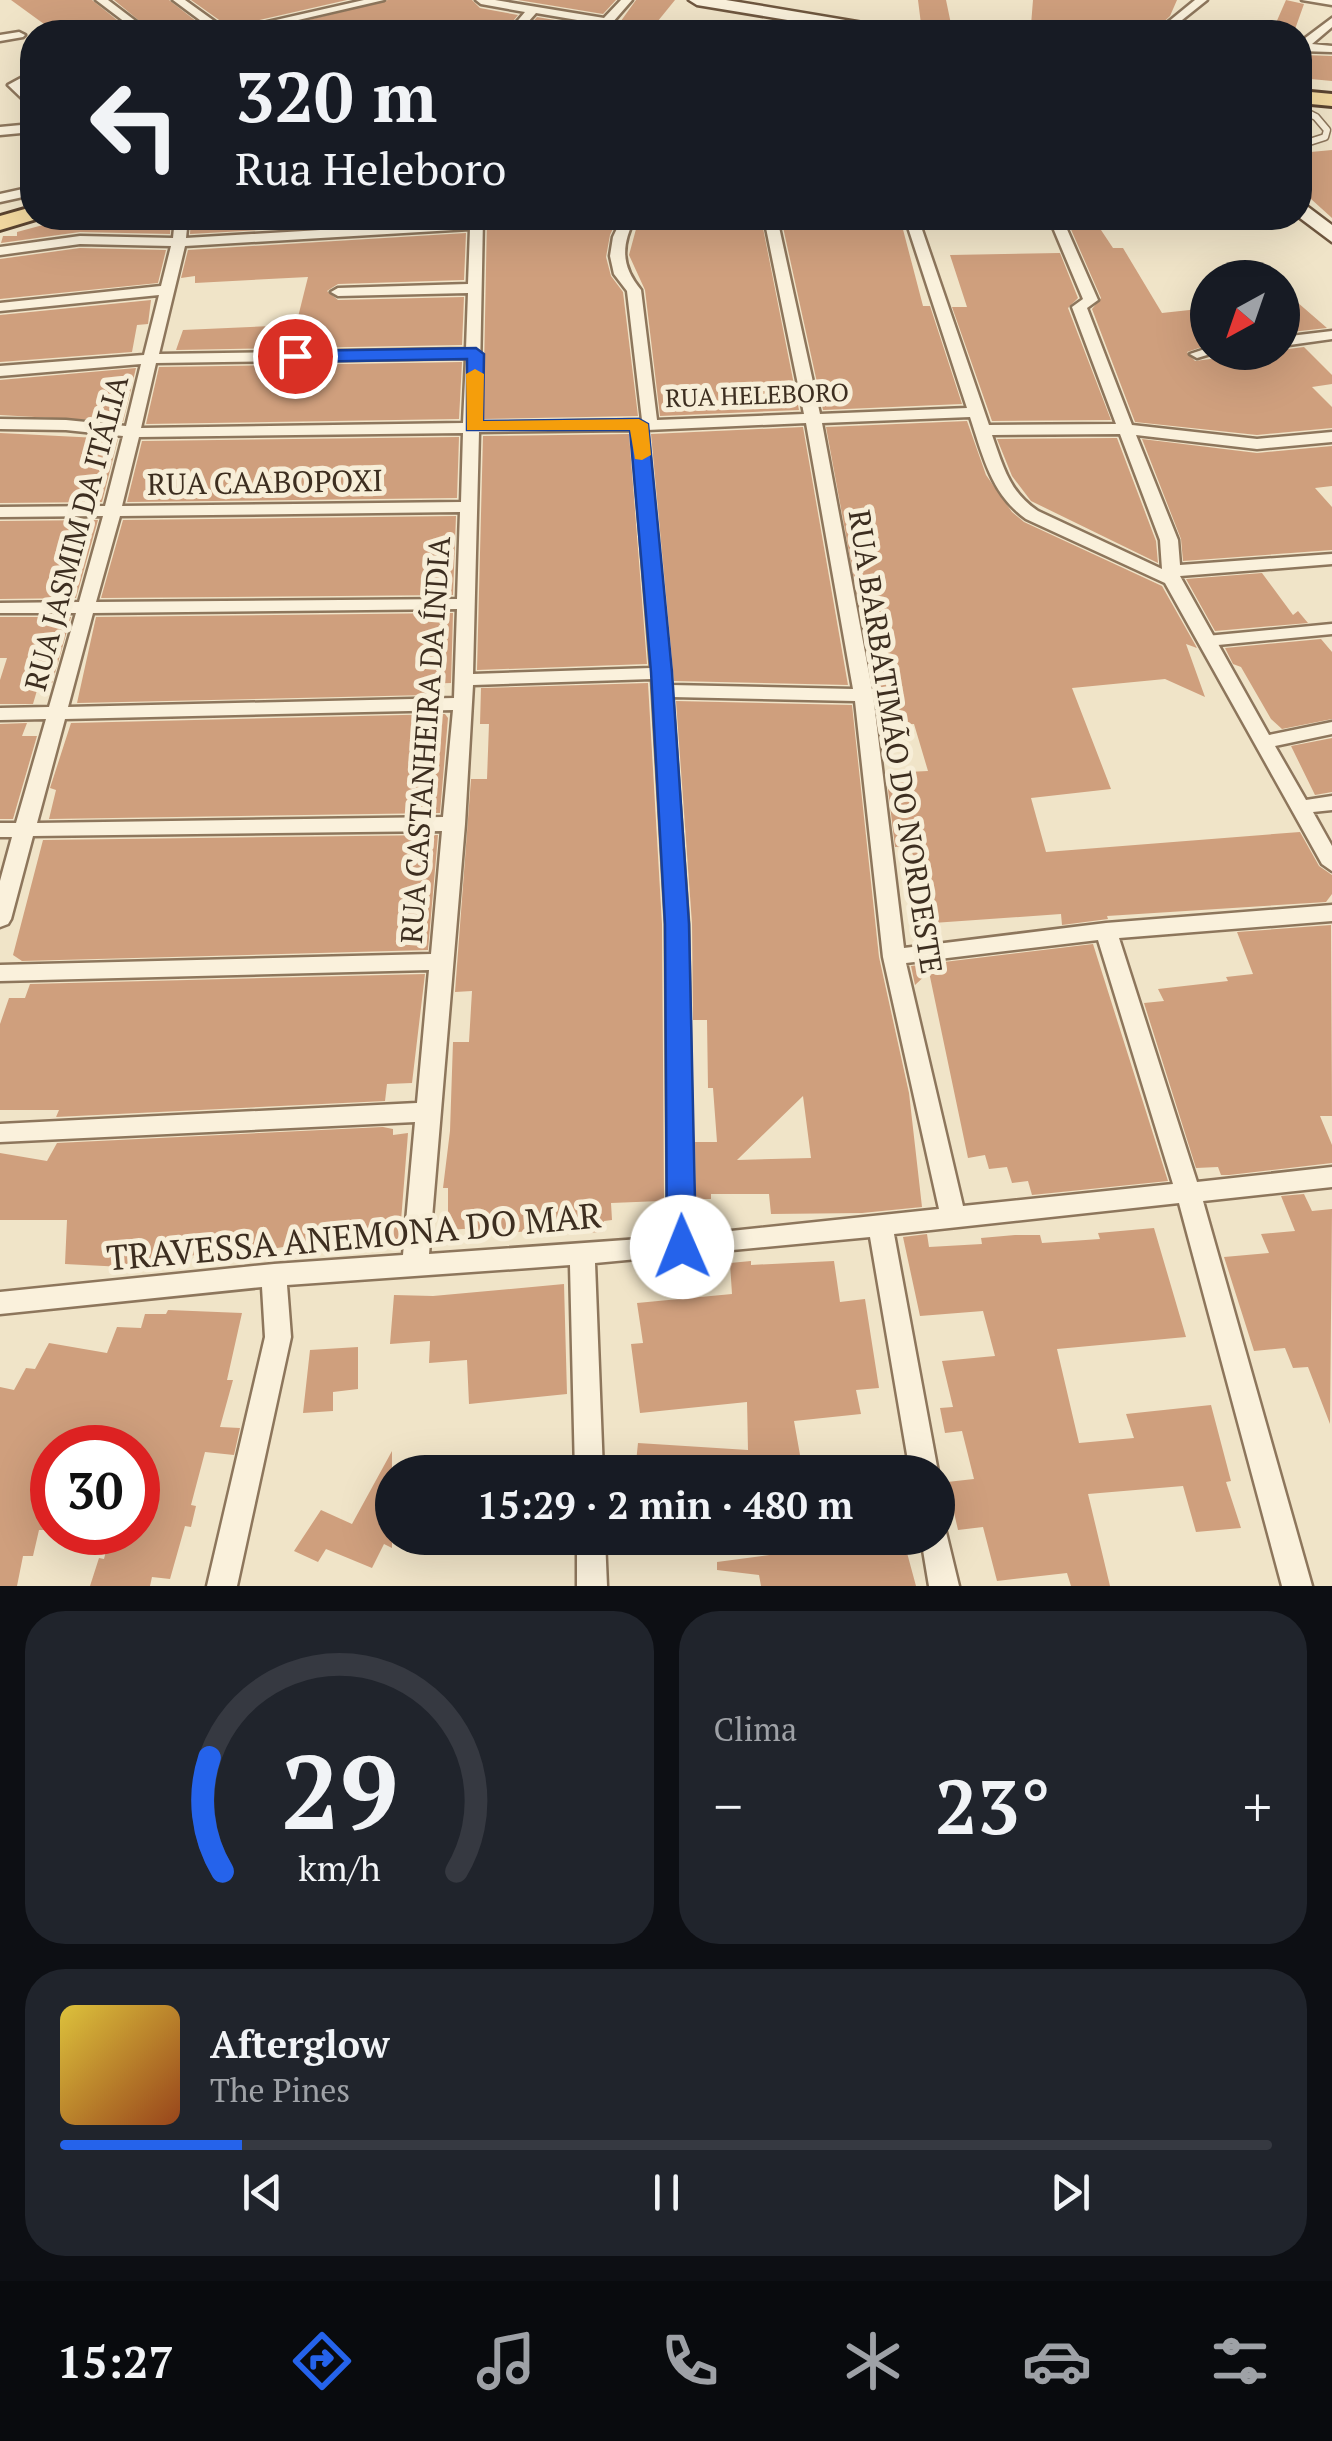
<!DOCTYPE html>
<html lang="pt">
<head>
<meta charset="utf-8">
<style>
	:root { --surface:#171b24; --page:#20242c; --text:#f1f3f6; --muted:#9ea1a6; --line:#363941; --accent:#2563eb }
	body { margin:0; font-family:"PT Serif",serif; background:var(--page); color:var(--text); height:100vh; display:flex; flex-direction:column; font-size:38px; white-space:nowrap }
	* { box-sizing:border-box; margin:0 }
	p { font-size:32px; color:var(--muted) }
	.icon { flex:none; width:55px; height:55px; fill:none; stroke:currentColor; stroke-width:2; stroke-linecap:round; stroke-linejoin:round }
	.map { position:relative; height:1586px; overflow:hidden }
	.panel { display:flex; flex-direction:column; gap:25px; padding:25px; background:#0d0f14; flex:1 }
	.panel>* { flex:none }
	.top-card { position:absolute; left:20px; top:20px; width:1292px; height:210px; border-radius:40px; box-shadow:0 10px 40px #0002; background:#171b24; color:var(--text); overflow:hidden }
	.needle { width:65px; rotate:220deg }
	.tools { position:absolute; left:1190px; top:260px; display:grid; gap:20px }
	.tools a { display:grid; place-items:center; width:110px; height:110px; border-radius:50%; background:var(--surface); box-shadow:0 10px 40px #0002; font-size:50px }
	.speed { position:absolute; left:30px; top:1425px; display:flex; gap:20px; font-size:50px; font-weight:700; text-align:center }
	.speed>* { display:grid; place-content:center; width:130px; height:130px; border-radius:50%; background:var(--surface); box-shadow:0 10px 40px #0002; line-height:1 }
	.speed .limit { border:15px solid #d22; background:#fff; color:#111 }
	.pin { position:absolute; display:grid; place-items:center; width:85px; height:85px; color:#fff; margin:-42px; border:5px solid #fff; border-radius:50%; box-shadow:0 2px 10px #0007 }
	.me { position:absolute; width:110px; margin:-55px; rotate:359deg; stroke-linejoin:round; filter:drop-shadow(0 0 8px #0008) }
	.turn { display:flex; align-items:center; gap:35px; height:210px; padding:0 50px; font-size:45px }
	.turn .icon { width:130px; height:130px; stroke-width:2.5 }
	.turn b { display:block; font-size:70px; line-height:85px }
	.big { font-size:75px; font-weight:600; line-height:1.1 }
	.panel .widget { flex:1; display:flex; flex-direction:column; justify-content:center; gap:15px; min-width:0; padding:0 35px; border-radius:40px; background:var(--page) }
	.panel .dial { align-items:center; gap:0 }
	.dial svg { height:260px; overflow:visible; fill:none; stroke:var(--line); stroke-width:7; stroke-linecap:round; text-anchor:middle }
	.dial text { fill:var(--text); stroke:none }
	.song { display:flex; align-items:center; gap:30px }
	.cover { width:120px; height:120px; border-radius:15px; background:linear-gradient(135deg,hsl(50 70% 55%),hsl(20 70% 35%)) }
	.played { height:10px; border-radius:5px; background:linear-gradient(90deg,var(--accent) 15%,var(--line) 15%) }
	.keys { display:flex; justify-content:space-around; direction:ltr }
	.heat { display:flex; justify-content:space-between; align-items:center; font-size:55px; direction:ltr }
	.panel .tiles { flex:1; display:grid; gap:25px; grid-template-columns:1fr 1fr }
	.widget:last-child { grid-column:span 2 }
	.trip { position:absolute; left:375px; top:1455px; width:580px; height:100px; border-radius:50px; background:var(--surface); box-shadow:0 10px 40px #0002; font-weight:600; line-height:100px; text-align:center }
	.menu { display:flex; height:160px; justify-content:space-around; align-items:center; background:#090b0e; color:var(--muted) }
	.menu .icon { width:70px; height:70px }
	.menu .on { color:var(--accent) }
	.menu b { font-size:45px; color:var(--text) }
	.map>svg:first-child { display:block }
	.building { fill:#cf9f7d; fill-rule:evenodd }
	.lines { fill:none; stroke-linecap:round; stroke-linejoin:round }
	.lane-far1-casing { stroke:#8d765c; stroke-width:9 }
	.lane-casing { stroke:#8d765c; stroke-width:15 }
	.street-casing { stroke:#8d765c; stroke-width:5 }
	.secondary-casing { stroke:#6f573f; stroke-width:5 }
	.primary-casing { stroke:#5b4430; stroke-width:6 }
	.lane-far1 { stroke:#faf1dc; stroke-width:6 }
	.lane { stroke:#faf1dc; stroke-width:10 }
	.street { fill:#faf1dc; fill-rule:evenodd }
	.secondary { fill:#faf1dc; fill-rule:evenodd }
	.primary { fill:#f3d9a0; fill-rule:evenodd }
	.route { fill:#2563eb; stroke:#184099; stroke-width:2.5 }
	.slow { fill:#f59e0b }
	.labels { text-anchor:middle; stroke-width:10; stroke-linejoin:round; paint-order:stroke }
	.far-street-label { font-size:25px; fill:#3d2e20; stroke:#f7eed8 }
	.street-label { font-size:30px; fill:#3d2e20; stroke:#f7eed8 }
	.near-street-label { font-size:35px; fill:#3d2e20; stroke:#f7eed8 }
</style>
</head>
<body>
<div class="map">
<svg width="1332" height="1586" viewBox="0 0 1332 1586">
	<rect width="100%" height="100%" fill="#f0e4c8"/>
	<path class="building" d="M11,0H92L132,32H55Z
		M114,0H169L210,32H153Z
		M191,0H347L229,27Z
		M388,0H472L480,8L518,15L504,32H433L407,23L398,27L397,32H260Z
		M518,0H616L603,14Z
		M636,0H675L649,32H613Z
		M918,0H946L951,24H921Z
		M1033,0H1177L1170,16L1153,32H1023L1039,25H1031Z
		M1286,0L1304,4L1294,32H1272Z
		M537,17L596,27V32H524Z
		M1304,55L1332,56V81L1300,78V58Z
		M1332,150V218L1300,189V153Z
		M104,218H171L170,234L80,232L1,243L3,236H17V232L43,225Z
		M191,218H466L190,234Z
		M487,218H618L610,235L606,257L611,276L623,292L638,416L483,419Z
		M639,218H761L799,410L660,416L645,290L629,255Z
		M781,218H900L923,306H930L962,404L823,410Z
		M1066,218H1093L1113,248H1123L1162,313L1208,308V345L1187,352L1195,361L1304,347L1332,375V384L1312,387L1332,407V428L1257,435L1135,422L1092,309L1101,298Z
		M466,233L464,280L338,284L327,291L338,300L464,297L462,345L176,350L183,330L296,325L308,277L195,283V276L181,278L188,250Z
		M80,248L166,250L158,283L0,299V259Z
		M1060,253L1078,298L1068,308L1111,420L992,421L952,307H967L950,255Z
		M1282,289L1327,328L1282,333Z
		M151,300L148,324L137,325L132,352L0,362V315Z
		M462,362L459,419L146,424L159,367Z
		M136,368L123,422L0,415V380Z
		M967,421L986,475L1012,512L1024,522L1162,586L1197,648L1186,644L1205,697L1165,679L1072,688L1111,789L1031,798L1046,852L1300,832L1319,866L1332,875V894L1326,902L1107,916L1108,919L1062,925L1061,914L933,923L912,852L908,846L895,847L886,773L928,771L914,724L881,726L826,427Z
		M803,427L848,685L674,681L651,434Z
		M0,433L118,439L102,502L0,503Z
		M629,434L647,664L477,670L483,436Z
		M459,437L457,498L127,502L142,441Z
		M1117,438L1156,541L1158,563L1031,501L1012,476L997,439Z
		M1142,439L1257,453L1332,446V486L1315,488L1332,507V550L1183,561L1181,539Z
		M456,516L453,595L101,598L123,520Z
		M98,520L76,598L0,599V521Z
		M1262,573L1293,615L1298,611L1308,623L1215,631L1186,579Z
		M453,613L451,683L418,684L428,695L77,703L96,617Z
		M0,617H71L51,687H38L33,704H0V680L7,658H0Z
		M1321,639L1332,652V719L1282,729L1271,719L1241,667L1233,664L1225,648Z
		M648,683L662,924L664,1198L661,1201L611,1203L612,1220L604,1221V1232L557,1234V1229L477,1235L478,1228L448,1230V1188H443L450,1131L453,1042H469L472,991L455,992L471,779H487L489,724H480L481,688Z
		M676,701L852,705L879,957L909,1093L922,1207L862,1213L771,1214L769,1194H711V1199H696L695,1142H717L713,1088H708L707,1020H693L692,924ZM803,1096L811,1158L737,1160Z
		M445,714L448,718L440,813L49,819L56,790L50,788L71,723Z
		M27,723L22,736H37L13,819H0V724Z
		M1332,738V792L1315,795L1291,746Z
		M438,835L428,950L22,961L13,955L43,840Z
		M1331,925L1332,1116H1320L1332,1145V1163L1229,1175H1221L1218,1167L1196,1168L1144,1003L1164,1001L1158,989L1228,981L1226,977L1253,974L1237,932Z
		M1093,944L1168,1181L1032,1195L1028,1181L1012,1183L1007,1167L989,1169L985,1155L968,1158L929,972L915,985L911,966Z
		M425,974L412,1083L387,1084L385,1101L56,1117L59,1110H0V1024L9,998H25L30,984Z
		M383,1127L393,1129V1135L408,1133L399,1246L344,1252L342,1243L294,1249V1245L233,1256V1250L144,1262L143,1268L65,1264L67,1220H0V1153L47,1161L57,1143Z
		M1304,1194L1312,1211L1332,1209L1330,1424L1308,1367L1293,1368L1285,1348L1254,1351L1224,1257L1269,1253L1261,1234L1295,1231L1281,1196Z
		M1154,1228L1186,1337L1057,1349L1079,1443L1134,1438L1126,1414L1211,1405L1231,1481L1226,1482L1241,1528L1196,1532L1183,1486L1088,1494L1110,1586H1071L1067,1573L997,1581L983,1527L958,1530L947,1482L974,1479L962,1431L945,1433L940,1408L953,1407L942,1361L995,1356L983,1311L920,1316L903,1237L927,1234L929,1247L982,1244L981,1238L1015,1235H1040L1042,1243L1100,1239L1098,1233Z
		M751,1261V1265L834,1261L840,1302L865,1299L879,1388L856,1390L861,1414L794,1421L803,1472H635L638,1443L748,1450L747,1402L640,1413L631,1344L643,1343L637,1303L732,1294L730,1263Z
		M564,1284L567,1394L469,1404L467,1360L429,1363L430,1341L390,1344L394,1295L433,1296Z
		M168,1310L242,1313L227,1380H233L220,1427L240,1428L234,1455L205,1452L191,1505L196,1506L191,1527L185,1526L170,1579L152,1577L150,1586H90L99,1558L104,1559L106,1551H114L120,1532H138V1448H52V1530H39L33,1556H23L17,1586H0V1387L14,1390L26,1368L35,1369L49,1343L107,1353L117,1327L141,1328L145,1314H166Z
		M358,1347V1389L333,1392V1411L303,1413L310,1350Z
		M392,1451V1548L384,1544L372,1568L326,1549L318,1562L294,1551L321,1510L352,1524Z
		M789,1538H903L916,1586H761L759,1575L717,1570V1562L792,1552Z"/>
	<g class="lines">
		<defs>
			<path id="lane-far1" d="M1300,109L1316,117L1327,130L1325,137L1300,145"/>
			<path id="lane" d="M1207,641L1332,629"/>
			<path id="street" d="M96,0H108L150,32H138Z
				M173,0H185L228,31L364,0H384L246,32H216Z
				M476,0H495L604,18L621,0H632L612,23L609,32H599L601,24L536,13L519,32H508L525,12L481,4Z
				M1195,0H1207L1167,32H1156Z
				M1302,0H1332V5Z
				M1332,18V27L1312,44L1332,46V52L1300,51V42Z
				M406,27L429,32H402L400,30Z
				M19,32L25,35L23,37L0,41V35Z
				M32,72V80L21,86L32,98V108L8,85Z
				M32,124V132L0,135V127Z
				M32,187V195L0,202V194Z
				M175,218H188L186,238L470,221L471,218H483L479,423L642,420L627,291L614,274L610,256L613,237L622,218H635C621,246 621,266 641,290L657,420L804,414L764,218H777L820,414L967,408L905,218H918L989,425L1116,424L1072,307L1083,299L1049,218H1062L1098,300L1087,308L1132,425L1257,439L1332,432V442L1257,449L1136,435L1178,540L1180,565L1332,554V564L1180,576L1269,735L1332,722V734L1275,746L1306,800L1332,796V810L1313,812L1332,846V871L1322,864L1165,583L1026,519C991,494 983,456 970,417L822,423L873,695L904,948L1106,923L1332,905V921L1119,938L1197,1182L1332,1167V1187L1203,1201L1312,1586H1282L1179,1203L894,1234L938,1472V1473L910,1472L870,1237L595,1263L603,1472H575L570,1265L287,1285L291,1337L237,1586H207L265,1337L262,1287L0,1314V1292L274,1264L403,1255L415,1122L0,1142V1124L417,1103L429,970L0,981V965L431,954L442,831L33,836L11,919L8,924L0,927V881L12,837H0V823H16L46,719L0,720V708L49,707L76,613H0V603L79,602L103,516L0,517V507L105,506L123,436L66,430L0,429V419L66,420L126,426L141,364L0,376V366L144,355L159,295L0,311V303L161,286L171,246L80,244L0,255V247L80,236L173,238ZM470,229L468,284L338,288L331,292L338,296L468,293L466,349L159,354L185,246ZM466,358L463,423L141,428L156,363ZM806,423L853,689L671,685L647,430ZM632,430L651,668L473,674L479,432ZM463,433L461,502L122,506L139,437ZM1120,434L1160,540L1162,569L1038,511C1009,492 1003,466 992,435ZM460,512L457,599L96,602L120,516ZM457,609L454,698L68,707L93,613ZM652,679L666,924L668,1237L429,1254L465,824L473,685ZM672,697L855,701L883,957L939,1209L693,1235L688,924ZM453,710L443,817L37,823L65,719ZM1098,940L1173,1184L963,1206L906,963Z
				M1332,331V339L1282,346V337Z
				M1208,348V352H1217L1197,358L1190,354Z
				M938,1526L945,1528L959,1586H929L921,1538H938Z
				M577,1538H605L607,1586H577Z"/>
			<path id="secondary" d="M689,0H726L887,27L895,32H860L697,5Z
				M1300,201L1332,225V242L1300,218Z"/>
			<path id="primary" d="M1300,91L1332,94V106L1300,103Z
				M32,207V218H40L0,230V216Z"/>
		</defs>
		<use href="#lane-far1" class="lane-far1-casing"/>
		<use href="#lane" class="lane-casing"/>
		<use href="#street" class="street-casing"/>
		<use href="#secondary" class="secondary-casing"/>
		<use href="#primary" class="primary-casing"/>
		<use href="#lane-far1" class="lane-far1"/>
		<use href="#lane" class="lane"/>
		<use href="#street" class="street"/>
		<use href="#secondary" class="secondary"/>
		<use href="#primary" class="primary"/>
	</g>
	<path class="route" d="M476,348L484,354L483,421L639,419L648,424L672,672L689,924L696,1247L692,1255L682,1259L671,1255L667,1247L665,924L651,672L630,430H467V359L295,362L287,356L295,351Z"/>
	<path class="slow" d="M475,369L484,374L483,421L639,419L648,424L651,455L642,460L635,459L630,430H467L466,374Z"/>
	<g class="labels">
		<g class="far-street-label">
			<text transform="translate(757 395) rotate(-2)" y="9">RUA HELEBORO</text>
		</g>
		<g class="street-label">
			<text transform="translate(265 483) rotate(-1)" y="10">RUA CAABOPOXI</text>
			<text transform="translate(77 533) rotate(-75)" y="10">RUA JASMIM DA ITÁLIA</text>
			<text transform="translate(426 740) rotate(-86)" y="10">RUA CASTANHEIRA DA ÍNDIA</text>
			<text transform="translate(895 742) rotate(81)" y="10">RUA BARBATIMÃO DO NORDESTE</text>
		</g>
		<g class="near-street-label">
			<text transform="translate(354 1237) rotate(-5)" y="12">TRAVESSA ANEMONA DO MAR</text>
		</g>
	</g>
</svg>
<div class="tools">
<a><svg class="needle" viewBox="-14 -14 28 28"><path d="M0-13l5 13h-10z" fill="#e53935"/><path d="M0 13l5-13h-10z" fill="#9ea1a6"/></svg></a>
</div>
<div class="speed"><div class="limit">30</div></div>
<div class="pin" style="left:295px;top:356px;background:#d93025"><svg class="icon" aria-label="arrive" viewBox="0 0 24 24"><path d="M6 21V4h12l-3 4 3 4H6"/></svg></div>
<svg class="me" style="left:682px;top:1247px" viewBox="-20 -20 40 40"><circle r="19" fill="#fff"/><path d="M0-13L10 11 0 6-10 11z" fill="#2563eb"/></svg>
<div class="trip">15:29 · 2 min · 480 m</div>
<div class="top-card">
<div class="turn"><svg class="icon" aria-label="left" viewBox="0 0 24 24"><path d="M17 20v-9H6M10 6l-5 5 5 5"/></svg><div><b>320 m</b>Rua Heleboro</div></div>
</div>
</div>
<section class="panel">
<div class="tiles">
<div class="widget dial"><svg viewBox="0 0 100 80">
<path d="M14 69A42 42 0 1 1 86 69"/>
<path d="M14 69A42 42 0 0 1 10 34" stroke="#2563eb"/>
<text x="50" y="56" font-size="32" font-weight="700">29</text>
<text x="50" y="72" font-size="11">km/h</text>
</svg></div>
<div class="widget"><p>Clima</p>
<div class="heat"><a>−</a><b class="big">23°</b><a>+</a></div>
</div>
<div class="widget">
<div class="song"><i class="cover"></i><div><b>Afterglow</b><p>The Pines</p></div></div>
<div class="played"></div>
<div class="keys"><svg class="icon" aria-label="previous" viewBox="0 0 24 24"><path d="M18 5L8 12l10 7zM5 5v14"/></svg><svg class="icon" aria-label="pause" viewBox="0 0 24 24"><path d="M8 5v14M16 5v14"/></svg><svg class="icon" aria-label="next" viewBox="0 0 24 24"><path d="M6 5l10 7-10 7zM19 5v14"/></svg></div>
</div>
</div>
</section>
<nav class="menu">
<b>15:27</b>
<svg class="icon on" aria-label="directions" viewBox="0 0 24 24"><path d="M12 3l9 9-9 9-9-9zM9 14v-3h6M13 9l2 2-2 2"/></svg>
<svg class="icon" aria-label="music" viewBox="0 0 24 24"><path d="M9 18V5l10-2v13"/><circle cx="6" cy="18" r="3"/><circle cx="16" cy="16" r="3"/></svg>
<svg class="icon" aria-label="phone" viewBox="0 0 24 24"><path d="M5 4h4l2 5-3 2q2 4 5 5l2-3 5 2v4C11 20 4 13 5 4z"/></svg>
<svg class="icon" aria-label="climate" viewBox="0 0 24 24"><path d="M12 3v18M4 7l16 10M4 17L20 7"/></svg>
<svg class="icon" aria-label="car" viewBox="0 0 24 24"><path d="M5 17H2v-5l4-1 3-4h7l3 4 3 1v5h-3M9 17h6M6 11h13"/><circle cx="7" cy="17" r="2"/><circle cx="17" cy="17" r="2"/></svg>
<svg class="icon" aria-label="filters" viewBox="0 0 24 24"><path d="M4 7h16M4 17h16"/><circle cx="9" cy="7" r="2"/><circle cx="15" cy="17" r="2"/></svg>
</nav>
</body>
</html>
